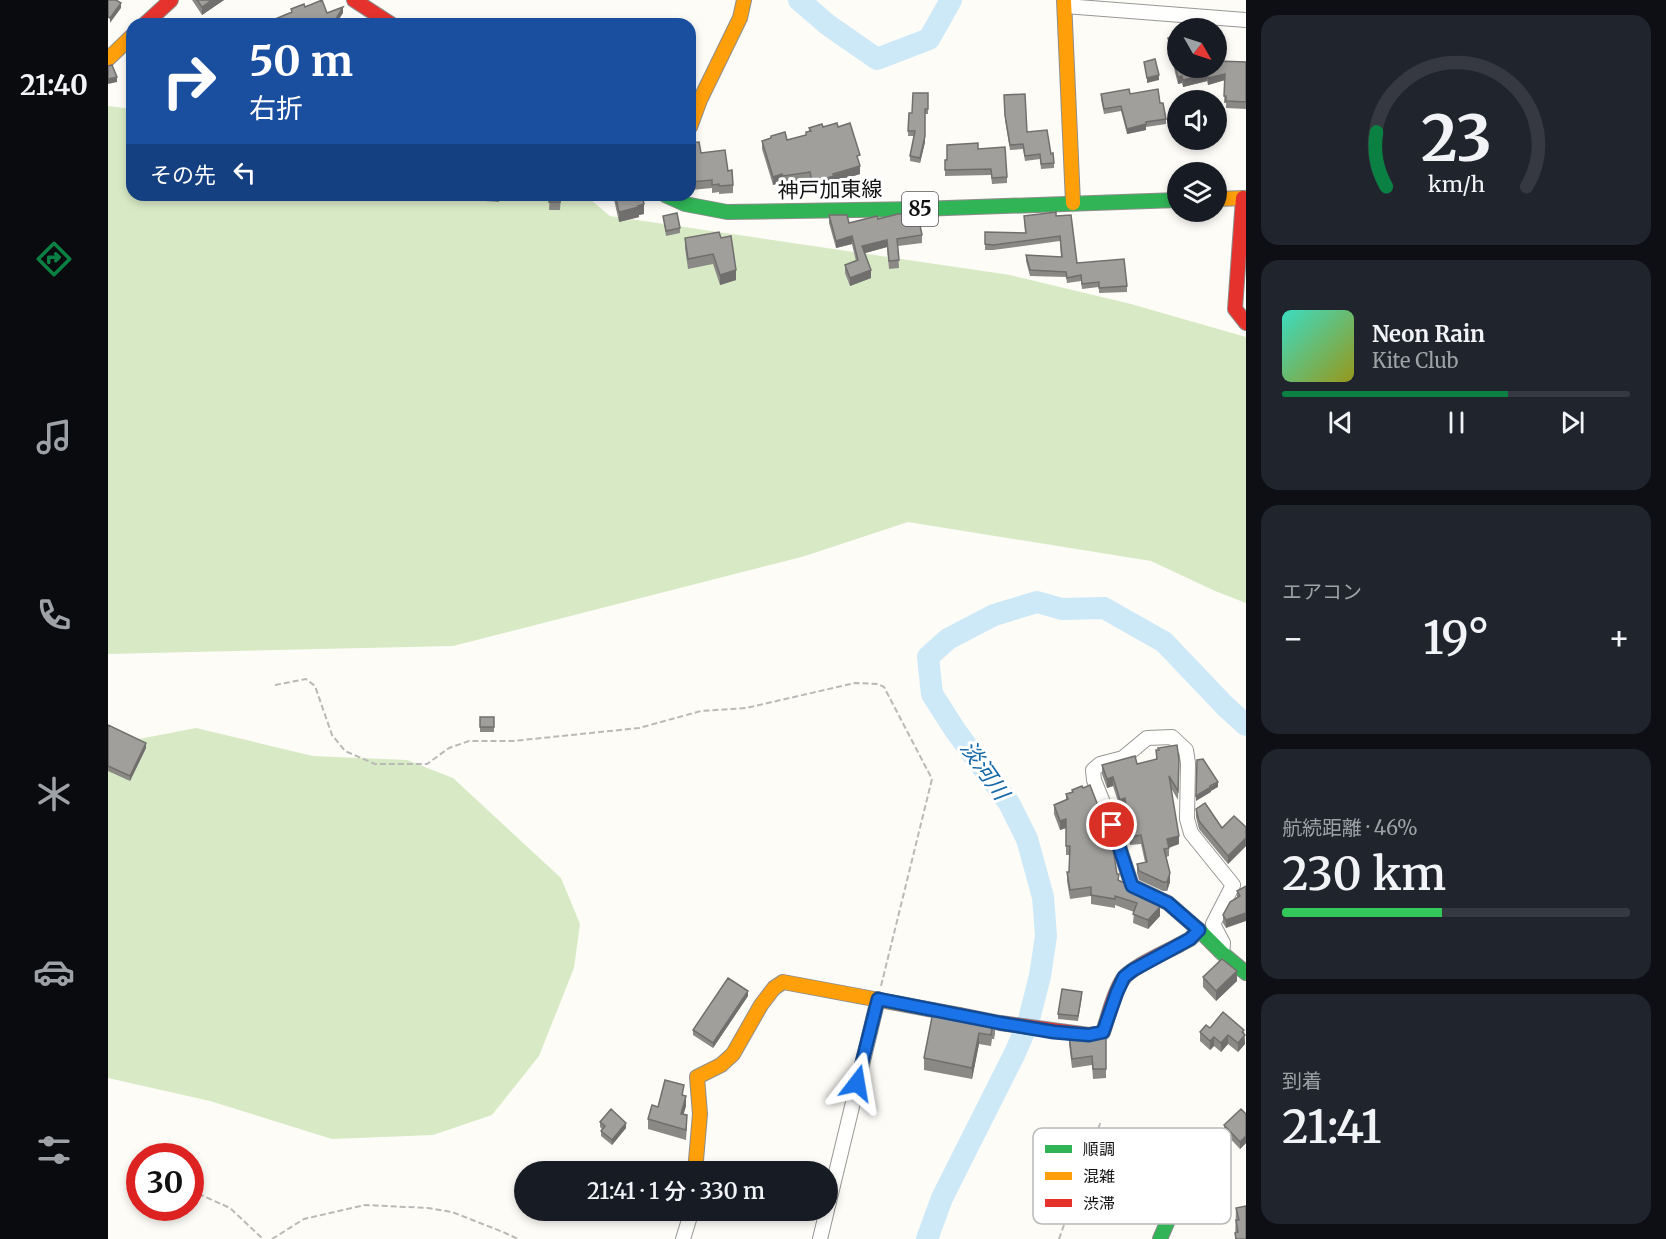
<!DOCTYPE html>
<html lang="ja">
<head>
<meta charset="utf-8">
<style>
	:root { --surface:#171b24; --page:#20242c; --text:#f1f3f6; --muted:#9ea1a6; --line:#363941; --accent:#0b8043 }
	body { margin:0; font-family:Merriweather,"Noto Sans JP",serif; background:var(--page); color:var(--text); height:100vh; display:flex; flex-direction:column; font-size:22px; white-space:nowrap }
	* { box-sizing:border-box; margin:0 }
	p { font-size:20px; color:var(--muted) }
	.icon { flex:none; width:33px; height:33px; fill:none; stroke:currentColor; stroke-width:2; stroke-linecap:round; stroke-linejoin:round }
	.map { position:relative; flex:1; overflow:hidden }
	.details { display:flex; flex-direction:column; gap:15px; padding:15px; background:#0d0f14; width:420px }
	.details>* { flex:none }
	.top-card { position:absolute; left:18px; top:18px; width:570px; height:183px; border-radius:18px; box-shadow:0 3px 9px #0003; background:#1a4fa0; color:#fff; overflow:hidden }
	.needle { width:39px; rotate:129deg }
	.controls { position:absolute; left:1059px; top:18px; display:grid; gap:12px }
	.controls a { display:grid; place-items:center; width:60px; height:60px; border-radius:50%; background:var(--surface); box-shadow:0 3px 9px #0003; font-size:30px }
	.speed { position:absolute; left:18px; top:1143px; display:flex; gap:12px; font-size:30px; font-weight:700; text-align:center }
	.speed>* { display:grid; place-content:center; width:78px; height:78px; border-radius:50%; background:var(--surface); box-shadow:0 3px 9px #0003; line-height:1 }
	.speed .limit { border:9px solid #d22; background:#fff; color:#111 }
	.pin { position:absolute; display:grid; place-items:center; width:51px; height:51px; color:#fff; margin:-26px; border:3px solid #fff; border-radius:50%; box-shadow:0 2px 6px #0007 }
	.me { position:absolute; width:66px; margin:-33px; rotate:14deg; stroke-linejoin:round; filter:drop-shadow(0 0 4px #0008) }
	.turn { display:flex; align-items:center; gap:21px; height:126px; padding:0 24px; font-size:27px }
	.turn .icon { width:78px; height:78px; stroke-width:2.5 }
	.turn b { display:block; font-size:42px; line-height:51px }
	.then { display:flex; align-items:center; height:57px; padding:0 24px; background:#0003; gap:12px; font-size:22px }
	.big { font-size:45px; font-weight:600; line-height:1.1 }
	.details .widget { flex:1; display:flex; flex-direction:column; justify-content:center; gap:9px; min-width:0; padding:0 21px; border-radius:18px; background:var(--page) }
	.details .dial { align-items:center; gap:0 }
	.dial svg { height:156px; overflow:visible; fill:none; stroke:var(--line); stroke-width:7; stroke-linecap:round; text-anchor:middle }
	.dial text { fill:var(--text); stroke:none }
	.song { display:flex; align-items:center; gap:18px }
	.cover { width:72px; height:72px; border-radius:9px; background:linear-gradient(135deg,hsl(170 70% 55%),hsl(60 70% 35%)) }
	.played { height:6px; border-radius:3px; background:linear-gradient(90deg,var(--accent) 65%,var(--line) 65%) }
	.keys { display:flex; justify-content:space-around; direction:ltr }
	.heat { display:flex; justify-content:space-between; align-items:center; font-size:33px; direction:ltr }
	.charge { height:9px; border-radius:4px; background:linear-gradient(90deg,#34c759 46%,var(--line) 0) }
	.trip { position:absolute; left:406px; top:1161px; width:324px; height:60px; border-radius:30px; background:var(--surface); box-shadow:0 3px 9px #0003; font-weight:600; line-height:60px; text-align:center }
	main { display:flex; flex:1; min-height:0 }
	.dock { display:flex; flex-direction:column; width:108px; justify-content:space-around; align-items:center; background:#090b0e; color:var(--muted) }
	.dock .icon { width:42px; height:42px }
	.dock .current { color:var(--accent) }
	.dock b { font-size:27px; color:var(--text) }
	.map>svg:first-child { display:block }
	.forest { fill:#d8eac5 }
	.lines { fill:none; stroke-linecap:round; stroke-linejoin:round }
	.river { stroke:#cde8f7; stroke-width:22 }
	.street-casing { stroke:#979795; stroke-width:16 }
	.fast-casing { stroke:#8e8d8b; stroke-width:16 }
	.slow-casing { stroke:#8e8d8b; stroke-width:16 }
	.jam-casing { stroke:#8e8d8b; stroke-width:16 }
	.path { stroke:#b9b9b8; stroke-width:2; stroke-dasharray:6 3; stroke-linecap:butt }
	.street { stroke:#fffffe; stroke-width:14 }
	.fast { stroke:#30b455; stroke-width:14 }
	.slow { stroke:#ff9f0a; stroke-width:14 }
	.jam { stroke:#e5322d; stroke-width:14 }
	.wall { fill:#8a8986 }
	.shaded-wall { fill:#716f6d }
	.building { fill:#a19f9c; stroke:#716f6d; stroke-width:1.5 }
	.route-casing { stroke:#114b97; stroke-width:15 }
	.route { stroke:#1a73e8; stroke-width:10 }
	.labels { text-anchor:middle; stroke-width:6; stroke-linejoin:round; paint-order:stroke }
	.shield { fill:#fff; stroke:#585858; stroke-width:1.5 }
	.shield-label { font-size:20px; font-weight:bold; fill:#111 }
	.street-label { font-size:21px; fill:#111; stroke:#fff }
	.water-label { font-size:22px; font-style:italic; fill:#1768a6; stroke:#fff }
	.key { fill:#fff; stroke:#b8b8b8; stroke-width:1.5 }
	.key-label { font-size:16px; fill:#111 }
</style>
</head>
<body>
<main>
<nav class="dock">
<b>21:40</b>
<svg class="icon current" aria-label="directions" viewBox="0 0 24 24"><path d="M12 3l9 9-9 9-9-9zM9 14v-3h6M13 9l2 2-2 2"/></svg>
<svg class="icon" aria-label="music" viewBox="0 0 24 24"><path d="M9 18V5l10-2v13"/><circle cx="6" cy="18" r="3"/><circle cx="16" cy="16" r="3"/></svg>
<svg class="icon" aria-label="phone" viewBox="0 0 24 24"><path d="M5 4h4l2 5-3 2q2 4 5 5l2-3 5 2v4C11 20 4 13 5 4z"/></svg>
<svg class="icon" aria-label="climate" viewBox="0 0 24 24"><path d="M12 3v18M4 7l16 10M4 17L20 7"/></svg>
<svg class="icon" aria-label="car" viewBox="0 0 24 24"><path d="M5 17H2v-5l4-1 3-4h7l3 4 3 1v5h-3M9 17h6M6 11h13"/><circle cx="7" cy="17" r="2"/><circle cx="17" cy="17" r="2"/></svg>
<svg class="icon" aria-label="filters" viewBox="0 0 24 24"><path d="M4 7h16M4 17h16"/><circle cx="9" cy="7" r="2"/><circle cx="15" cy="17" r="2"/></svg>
</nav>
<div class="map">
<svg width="1138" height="1239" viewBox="0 0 1138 1239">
	<rect width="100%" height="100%" fill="#fdfcf7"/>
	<path class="forest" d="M0,106L24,109V195H477L502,216L902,275L1023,304L1138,337V603L1107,591L1043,561L800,522L697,556L345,646L0,654Z
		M88,728L205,756L299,760L345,778L453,878L472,924L466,968L431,1056L384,1115L325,1135L224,1139L102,1101L0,1078V745Z"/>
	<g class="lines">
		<path class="river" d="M691,0L720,25L769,59L821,39L843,0
			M819,1239L834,1198L907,1053L920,1023L932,976L938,936L935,897L919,839L901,803L847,730L824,694L820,657L840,639L886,615L929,602L954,609L996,608L1056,642L1118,707L1138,725"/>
		<defs>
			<path id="street" d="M957,6L1138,20
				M1091,930L1060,903L1024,886L1004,825L986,780L985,770L992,764L1015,758L1039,738L1064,737L1078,750L1080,763L1079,819L1083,833L1125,885L1105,924L1115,943L1114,953
				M720,1206L770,999
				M575,1239L584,1210
				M712,1239L719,1210"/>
			<path id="fast" d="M557,195L577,204L619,212L811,209L1070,200
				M1071,945L1082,939L1091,930L1114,953L1138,973
				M1052,1239L1081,1172"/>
			<path id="slow" d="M956,0L965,203
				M0,59L24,36
				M582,127L592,100L632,18L636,0
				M1108,199L1138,198
				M587,1172L592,1114L589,1077L613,1065L625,1054L653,1005L666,988L675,982L852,1015"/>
			<path id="jam" d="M246,0L283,24
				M37,24L63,0
				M1135,198L1127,309L1138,323
				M852,1015L892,1023L981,1035L995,1032C1001,1015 1005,994 1015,979C1022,968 1058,952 1071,945"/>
		</defs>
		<use href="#street" class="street-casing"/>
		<use href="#fast" class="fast-casing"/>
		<use href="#slow" class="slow-casing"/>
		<use href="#jam" class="jam-casing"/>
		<path class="path" d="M167,685L198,679L207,686L224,735L237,751L267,764H319L341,748L361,741H405L531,728L593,711L638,708L747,683L770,684L776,687L824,779L773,986
			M82,1190L122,1208L155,1239
			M38,1210L40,1208
			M164,1239L196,1219L257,1205L320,1208L344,1212L395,1232L410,1239
			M951,1239L993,1121"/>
		<use href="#street" class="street"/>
		<use href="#fast" class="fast"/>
		<use href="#slow" class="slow"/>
		<use href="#jam" class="jam"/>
	</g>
	<path class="wall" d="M84,0H116L94,15Z
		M1060,38L1070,68L1110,61L1138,62V109L1118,108V103H1116L1117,80L1100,85L1099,81L1075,87L1074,83L1070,84L1060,45Z
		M820,93V114H817V142L812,163L802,161V156L806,136H800L801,113H804Z
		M993,94H1022L1052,103L1058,119V124L1038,127V130L1019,134L1013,111L996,114L993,99Z
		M896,95L919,132L943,154L946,163V168L933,169L932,159L917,161L915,149L902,150L897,120Z
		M730,127L751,163L752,174L726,182V184L704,190L702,180L675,184L674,182L665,185L654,149V141L663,138V136L679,140L698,135V132L701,131V128Z
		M582,143L593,153L620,171L625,185V193L611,194V192L604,193V188L583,190L582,181Z
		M870,149L899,177V183L884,184L883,175L837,176V160Z
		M377,195H391V202L377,201Z
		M436,195H453L452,210H441L442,195Z
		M505,195H534L536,214L531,215V217L511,222Z
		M721,215L741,223L796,217L814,235V243L790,246L791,268L781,269L779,247L757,253L763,278L742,286L737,273V265L748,261L744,244L728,248L721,223Z
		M555,216L572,228V233L558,236Z
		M916,216H948L969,263L1019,286V292L991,293V287L974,289L973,281L959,283L958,277L922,276L918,261V255L953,257L952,241L885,250H877V232L917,233Z
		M577,238H613L628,280L612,285L605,264L580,269L577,248Z
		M372,717H386V732H372Z
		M0,725L38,748L22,781L0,771Z
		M1048,750L1071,760L1070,800L1063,788L1071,844L1061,848V856L1058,857L1062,882L1059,891H1055L1031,880L1029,873V864L1037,862L1033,844L1022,845L1019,830V821L1017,807L1012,808L1005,786L999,788L994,774V765L1029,764L1048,760Z
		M964,790L1011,881L1048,903L1052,916L1040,929L1025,923L1026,912L1007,905V908L983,904V896L962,899L959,881V872H961L962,855H958V828L952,830L946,814V805L958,800V794L964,792Z
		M1088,809L1114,828L1138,827V846L1120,864L1091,829L1088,817Z
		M1138,886L1118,928L1115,923V915L1129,898V891Z
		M1095,977L1129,981L1108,1001L1095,987Z
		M640,996L605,1048L585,1035V1030Z
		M974,997L970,1021L950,1019V1014Z
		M887,1023V1034L886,1039H884L883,1046L871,1044L864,1079L816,1070V1058Z
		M1102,1028L1136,1034L1137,1044L1130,1052L1120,1044L1113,1052L1106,1046L1102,1050L1092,1041V1032Z
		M998,1034V1078L985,1079L984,1065L964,1068L961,1044V1035L980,1037Z
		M576,1095L578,1106L575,1114L579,1125L578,1140L540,1129V1119L550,1107Z
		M1138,1114V1143L1132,1149L1116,1132V1125Z
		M492,1122L518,1128L504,1145L493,1136V1131L494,1129L492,1127Z
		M1128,1208L1138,1239H1127Z"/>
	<path class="shaded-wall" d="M104,0H116L94,15V7Z
		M13,3V8L2,23V18Z
		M235,7V13L228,24H225Z
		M1099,74V81L1075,87V80Z
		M1117,74V80L1100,85V78Z
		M1051,75V80L1039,83V78Z
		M1074,76V83L1070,84V77Z
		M9,77V82L0,84V79Z
		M1038,124V130L1019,134V129Z
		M817,136V142L812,163V158Z
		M752,166V174L726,182V184L704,190V182Z
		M674,174V182L665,185V177Z
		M536,204V214L531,215V217L511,222V212Z
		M744,236V244L728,248V241Z
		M779,240V247L754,254V246Z
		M628,270V280L612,285V275Z
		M763,270V278L742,286V278Z
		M38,743V748L22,781V776Z
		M1005,777V786L999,788V779Z
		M1110,782V787L1103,791V792L1088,801V796Z
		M1017,798V807L1012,808V800Z
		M958,819V828L952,830V821Z
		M1071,836V844L1059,848V839Z
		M1138,838V846L1120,864V856Z
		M1062,873V882L1059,891V882Z
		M1052,907V916L1040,929V920Z
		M1138,911V921L1118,928V920Z
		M1129,971V981L1108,1001V991Z
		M640,991V996L605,1048V1043Z
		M1136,1030L1137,1044L1130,1052V1043Z
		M871,1033V1044L864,1079V1068Z
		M1120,1035V1044L1113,1052V1043Z
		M1106,1037V1046L1102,1050V1041Z
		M578,1096V1106L573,1124V1114Z
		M518,1123V1128L504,1145V1140Z
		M1138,1136V1143L1132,1149V1142Z"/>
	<path class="building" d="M0,0H8L13,3L2,18L0,17Z
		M89,0H104L94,7Z
		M214,0L219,13L235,7L225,24H167L165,20L184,12L183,9L196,4L197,7Z
		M47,21L57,24H46Z
		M1070,35V68H1108V53L1110,61L1138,62V102L1118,101V96H1116L1117,74L1100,78L1099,74L1075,80L1074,76L1070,77L1060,38Z
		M1047,59L1051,75L1039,78L1036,62Z
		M4,65L9,77L0,79V66Z
		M1021,89L1022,94L1050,89L1052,103H1055L1058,119L1038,122V124L1019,129L1013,106L996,109L993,94Z
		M805,93H820V109H817V136L812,158L802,156L807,131H800L801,113H804Z
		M917,94L919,132L939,130L943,154L945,153L946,163L933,164L932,154L917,156L915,144L902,145L897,115L896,95Z
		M729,123L730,127L742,123L752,155L749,156L752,166L725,174L726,176L704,182L702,172L675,176L674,174L665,177L654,141L663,138V136L677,132L679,140L698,135V132L703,131L701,128L714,124L715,127Z
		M591,142L593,153L617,150L620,171L624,170L625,185L611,186V184L604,185V180L583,182L582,173V143Z
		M870,143V149L897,147L899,177L884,178L883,169L837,170V160H839V145Z
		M442,195H452V202H441Z
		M507,195H534L536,204L530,206L531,207L511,212Z
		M948,212V216L963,215L969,263L1016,259L1019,286L991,288V282L974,284L973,275L959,278L958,272L922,270L918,255L954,257L952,236L885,245L877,244V232L918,233L916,216Z
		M569,213L572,228L558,231L555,216Z
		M790,214H795L796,217L810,215L814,235L789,239L791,260L781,261L779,240L754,246L763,270L742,278L737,265L750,260L744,236L728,241L721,215H739L741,223L769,216L770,219Z
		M611,232L613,238L623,236L628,270L612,275L605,254L580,259L577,238Z
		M372,717H386V727H372Z
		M0,725L38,743L22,776L0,766Z
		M1069,745L1071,760L1070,791L1061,776L1071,836L1059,839L1061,848L1056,849L1062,873L1059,882H1055L1031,871L1029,864L1039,862L1033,835L1022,837L1019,821H1020L1017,798L1012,800L1005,777L999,779L994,765L1027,756L1029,764L1049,759L1048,750H1051L1050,748Z
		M1095,759L1110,782L1102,786L1103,787L1088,796L1089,760Z
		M982,785L994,816L1001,842L1003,841L1005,849L1009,874H1011L1010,880L1048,898L1047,902L1052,907L1040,920L1025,914L1029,903L1007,896V899L983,895V887L962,890L959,872H961L962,846H958V819L952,821L946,805L960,799L958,794L965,792L964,790L974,786L975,788Z
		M1097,803L1114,828L1126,816L1138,827V838L1120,856L1091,821L1088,809Z
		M1138,886V913L1118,920L1115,915L1122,902L1132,896L1129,891Z
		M1114,959L1129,971L1108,991L1095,977Z
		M620,978L640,991L605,1043L585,1030Z
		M954,989L974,992L970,1016L950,1014Z
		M825,1012L887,1023L886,1028H884L883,1035L871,1033L864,1068L816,1058Z
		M1115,1012L1136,1030L1134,1032L1137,1035L1130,1043L1120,1035L1113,1043L1106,1037L1102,1041L1092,1032L1098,1025L1102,1028Z
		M998,1034V1069H985L984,1056L964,1059L961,1035L980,1037Z
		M557,1080L576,1085L574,1095L578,1096L573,1114L579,1115L578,1130L540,1119L544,1105L550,1107Z
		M503,1109L518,1123L504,1140L493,1131L497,1126L492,1122Z
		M1133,1109L1138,1114V1136L1132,1142L1116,1125Z
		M1138,1206V1239H1128L1127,1233L1130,1232L1128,1220H1131L1128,1208Z"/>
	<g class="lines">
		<defs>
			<path id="route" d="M749,1083L770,999L892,1023L946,1032L981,1035L995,1032L1009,992L1016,977L1025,970L1082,939L1091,930L1060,903L1024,886L1004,825"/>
		</defs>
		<use href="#route" class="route-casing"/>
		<use href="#route" class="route"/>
	</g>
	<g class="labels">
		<rect class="shield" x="794" y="192" width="36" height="34" rx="4.5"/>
		<g class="shield-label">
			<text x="812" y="216">85</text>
		</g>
		<g class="street-label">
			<text transform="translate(722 190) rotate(-1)" y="7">神戸加東線</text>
		</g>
		<g class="water-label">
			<text transform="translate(877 770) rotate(55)" y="8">淡河川</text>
		</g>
	</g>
	<rect x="925" y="1128" width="198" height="96" rx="9" class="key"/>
	<rect x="937" y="1145" width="27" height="8" fill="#30b455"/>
	<rect x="937" y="1172" width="27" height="8" fill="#ff9f0a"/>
	<rect x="937" y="1199" width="27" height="8" fill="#e5322d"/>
	<g class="key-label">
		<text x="975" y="1155">順調</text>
		<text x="975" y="1182">混雑</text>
		<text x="975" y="1209">渋滞</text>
	</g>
</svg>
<div class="controls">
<a><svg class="needle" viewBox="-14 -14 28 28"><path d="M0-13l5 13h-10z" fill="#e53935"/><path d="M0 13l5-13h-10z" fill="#9ea1a6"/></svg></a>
<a><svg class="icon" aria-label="sound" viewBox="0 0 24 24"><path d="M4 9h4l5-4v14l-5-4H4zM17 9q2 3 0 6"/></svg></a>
<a><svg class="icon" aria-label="layers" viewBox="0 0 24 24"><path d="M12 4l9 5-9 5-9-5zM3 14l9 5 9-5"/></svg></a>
</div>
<div class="speed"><div class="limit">30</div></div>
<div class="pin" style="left:1004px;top:825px;background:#d93025"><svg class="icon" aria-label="arrive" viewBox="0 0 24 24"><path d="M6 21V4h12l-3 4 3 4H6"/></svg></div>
<svg class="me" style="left:749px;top:1083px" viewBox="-20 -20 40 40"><path d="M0-17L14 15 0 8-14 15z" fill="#1a73e8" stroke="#fff" stroke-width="4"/></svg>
<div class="trip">21:41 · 1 分 · 330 m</div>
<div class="top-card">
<div class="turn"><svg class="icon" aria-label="right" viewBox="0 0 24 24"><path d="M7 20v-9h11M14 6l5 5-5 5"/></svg><div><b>50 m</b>右折</div></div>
<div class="then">その先<svg class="icon" aria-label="left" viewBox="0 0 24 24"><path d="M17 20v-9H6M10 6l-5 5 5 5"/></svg></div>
</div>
</div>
<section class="details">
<div class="widget dial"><svg viewBox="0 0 100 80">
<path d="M14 69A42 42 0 1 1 86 69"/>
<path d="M14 69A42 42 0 0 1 9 41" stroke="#0b8043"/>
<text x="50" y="56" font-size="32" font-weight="700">23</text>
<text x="50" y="72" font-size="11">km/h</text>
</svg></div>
<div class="widget">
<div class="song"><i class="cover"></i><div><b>Neon Rain</b><p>Kite Club</p></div></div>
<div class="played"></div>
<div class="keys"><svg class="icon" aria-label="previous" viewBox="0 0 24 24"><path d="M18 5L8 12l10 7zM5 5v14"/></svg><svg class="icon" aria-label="pause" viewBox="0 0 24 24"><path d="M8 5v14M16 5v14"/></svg><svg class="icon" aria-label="next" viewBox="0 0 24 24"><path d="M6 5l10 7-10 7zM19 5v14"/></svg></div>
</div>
<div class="widget"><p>エアコン</p>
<div class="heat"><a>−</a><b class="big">19°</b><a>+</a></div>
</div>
<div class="widget"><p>航続距離 · 46%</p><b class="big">230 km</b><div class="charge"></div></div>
<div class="widget"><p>到着</p><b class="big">21:41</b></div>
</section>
</main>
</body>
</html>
